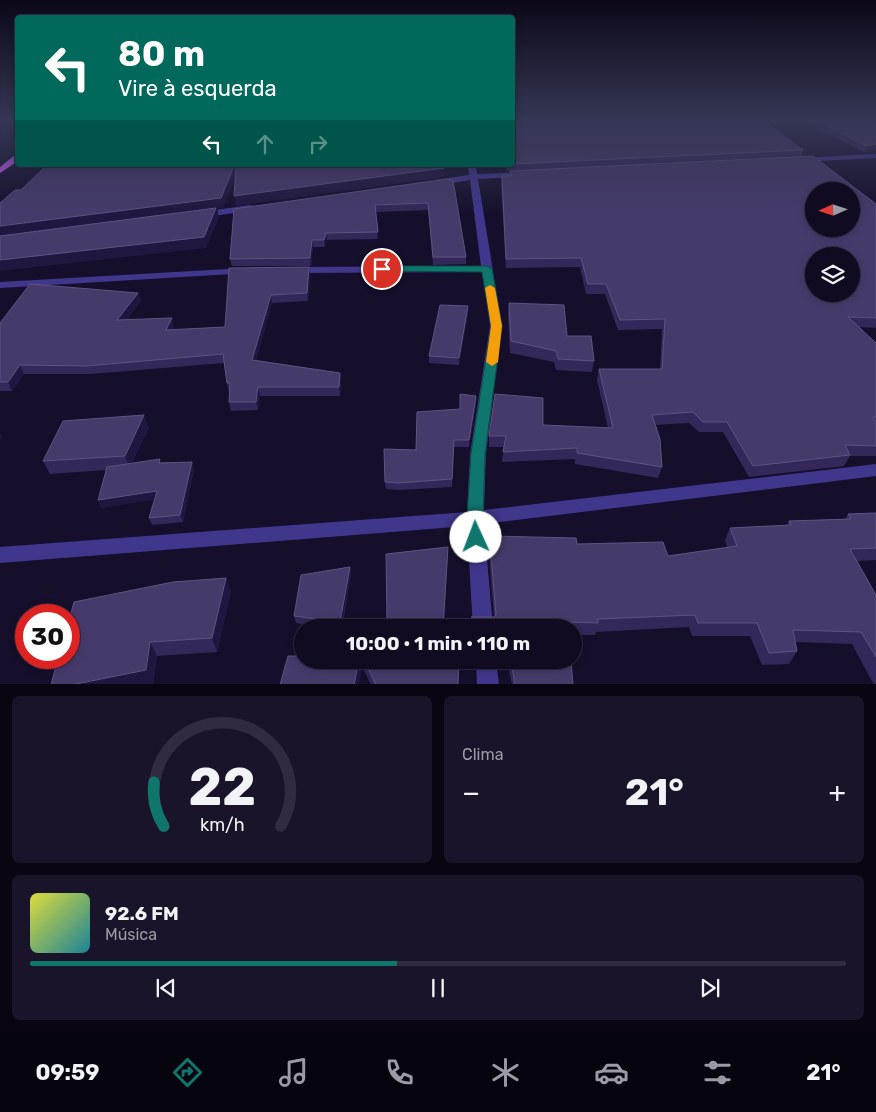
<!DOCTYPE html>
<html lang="pt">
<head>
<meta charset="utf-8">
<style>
	:root { --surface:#100b20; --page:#191429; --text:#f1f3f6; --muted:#9c9ba5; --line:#302b3e; --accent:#0f766e }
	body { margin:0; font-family:Rubik,sans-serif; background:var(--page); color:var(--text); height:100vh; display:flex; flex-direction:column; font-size:19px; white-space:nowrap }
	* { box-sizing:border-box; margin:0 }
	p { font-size:16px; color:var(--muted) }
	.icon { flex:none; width:28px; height:28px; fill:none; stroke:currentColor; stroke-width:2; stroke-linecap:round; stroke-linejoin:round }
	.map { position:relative; height:684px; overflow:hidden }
	.drawer { display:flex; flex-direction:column; gap:12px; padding:12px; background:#090612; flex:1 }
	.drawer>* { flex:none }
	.hud { position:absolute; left:15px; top:15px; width:500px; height:152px; border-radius:5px; box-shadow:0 2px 8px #0003,0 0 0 1px var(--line); background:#00695c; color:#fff; overflow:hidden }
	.needle { width:32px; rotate:267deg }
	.buttons { position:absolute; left:805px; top:182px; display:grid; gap:10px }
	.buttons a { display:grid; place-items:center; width:55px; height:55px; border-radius:50%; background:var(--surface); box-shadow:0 2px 8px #0003,0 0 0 1px var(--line); font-size:25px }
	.speed { position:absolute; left:15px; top:604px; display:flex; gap:10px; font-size:25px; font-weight:700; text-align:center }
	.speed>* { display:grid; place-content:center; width:65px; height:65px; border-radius:50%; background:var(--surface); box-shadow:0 2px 8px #0003,0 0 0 1px var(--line); line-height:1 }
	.speed .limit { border:8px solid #d22; background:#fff; color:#111 }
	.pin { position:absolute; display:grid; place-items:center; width:42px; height:42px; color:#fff; margin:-21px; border:2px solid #fff; border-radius:50%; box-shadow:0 1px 5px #0007 }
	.me { position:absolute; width:55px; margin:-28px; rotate:358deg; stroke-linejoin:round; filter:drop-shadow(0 0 4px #0008) }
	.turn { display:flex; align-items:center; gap:18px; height:105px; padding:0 20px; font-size:22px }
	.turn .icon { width:65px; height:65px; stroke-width:2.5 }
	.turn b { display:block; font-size:35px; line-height:42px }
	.lanes { display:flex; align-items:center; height:48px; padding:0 20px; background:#0003; justify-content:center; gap:25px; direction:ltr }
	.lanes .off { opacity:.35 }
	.big { font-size:38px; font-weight:700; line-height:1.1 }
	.drawer .card { flex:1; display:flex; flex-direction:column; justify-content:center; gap:8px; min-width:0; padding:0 18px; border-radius:8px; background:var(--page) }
	.drawer .dial { align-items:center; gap:0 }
	.dial svg { height:130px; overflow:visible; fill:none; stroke:var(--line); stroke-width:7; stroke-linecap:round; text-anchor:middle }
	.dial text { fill:var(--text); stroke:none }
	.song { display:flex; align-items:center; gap:15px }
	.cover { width:60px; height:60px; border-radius:8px; background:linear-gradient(135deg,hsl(60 70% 55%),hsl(190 70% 35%)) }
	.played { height:5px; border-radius:2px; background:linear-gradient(90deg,var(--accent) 45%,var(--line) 45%) }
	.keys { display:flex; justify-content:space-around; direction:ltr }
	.heat { display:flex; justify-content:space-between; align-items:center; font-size:28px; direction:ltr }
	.drawer .tiles { flex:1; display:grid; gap:12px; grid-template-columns:1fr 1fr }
	.card:last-child { grid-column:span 2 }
	.trip { position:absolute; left:294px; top:619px; width:288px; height:50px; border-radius:25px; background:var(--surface); box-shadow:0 2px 8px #0003,0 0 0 1px var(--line); font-weight:700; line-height:50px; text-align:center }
	.menu { display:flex; height:80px; justify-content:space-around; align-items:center; background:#06040d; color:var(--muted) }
	.menu .icon { width:35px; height:35px }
	.menu .active { color:var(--accent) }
	.menu b { font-size:22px; color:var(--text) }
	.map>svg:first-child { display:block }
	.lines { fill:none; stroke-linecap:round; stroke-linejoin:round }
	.minor { fill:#40378d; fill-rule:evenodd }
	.major { fill:#ce60ff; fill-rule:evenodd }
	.wall { fill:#342759 }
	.shaded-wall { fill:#20163f }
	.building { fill:#463a6b; stroke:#5e5382; fill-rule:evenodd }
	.route { fill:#0f766e; stroke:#0a4d48 }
	.slow { fill:#f59e0b }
</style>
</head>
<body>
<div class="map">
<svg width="876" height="685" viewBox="0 0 876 685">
	<rect width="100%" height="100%" fill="#150f2b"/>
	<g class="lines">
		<path class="minor" d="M876,154V158L800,162L796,160L800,158Z
			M468,165H476L477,174L525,172L529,174L525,176L478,179L502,326L486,454L484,510L876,464V476L484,524L493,628H473L467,526L0,563V547L467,512L470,454L490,326L482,272L292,273L287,270L292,267L481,266L470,180L436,186L432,183L436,180L469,175Z
			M250,205L253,206V210L201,218L196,215L201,212Z
			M245,268L250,271L249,273L0,288V282Z
			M476,660H496L499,685H477Z"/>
		<path class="major" d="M15,155H18V161L0,173V167Z"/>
	</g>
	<path class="wall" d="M512,120L803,150L801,156L507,171L505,165H512Z
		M803,120H876V150L864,152Z
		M510,171L876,204V328L859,327L876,343V456H850L844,466L749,477L723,432H699L689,423L655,425L662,467L658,478L575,464V459L502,462L504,447H489V436L543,425L608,428L597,380L599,369H660L662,329L618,330L605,294H586L580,267L506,268L501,184L502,176H510Z
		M447,179L466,257V264L433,265L428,210L375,212L378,239L327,240L325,247H313L311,266H232L230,259L234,209Z
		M309,267L310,275L308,301L272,303L256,360L340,373L341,381L340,396H260L258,410L231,411L229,402V392L227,383L224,363L91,374H24L12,391H0V323L138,293L141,301L127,319L174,326L173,330L225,327Z
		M509,303L567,336L594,361L592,372L556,370L554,362L510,353L508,314Z
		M468,306V313L459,365L429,363V356Z
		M476,403L469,447H454L452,487L399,490L386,489L385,482L416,450L460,409Z
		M149,427L132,463L192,462L194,469L183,522L152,525L149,518L155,499L101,508L106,470L50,474L43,461Z
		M876,513V560L857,561L876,595V685H874L852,644L795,642L797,651L789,664L762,665L750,636H692L689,627L596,632L595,635H572V628H471V621L474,617H494L489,556L491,536L577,544L668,556L727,547L725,540L730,528L787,525L789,521L845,519L848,514Z
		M448,547L444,628H387V622Z
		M350,567L351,574L342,628H328L296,623L294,616Z
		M226,578L231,592L217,652L157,656L153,684L51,685Z
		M362,660H364L458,685H371L363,668Z
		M507,660H571L573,685H512Z"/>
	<path class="shaded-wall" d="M876,144V150L864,152L867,146Z
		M234,166L236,176L223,208H217L219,218L206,248L0,271V226Z
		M444,168V177L236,206L234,196Z
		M326,233L327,240L325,247L324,240Z
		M312,240L313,247L311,266L310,258Z
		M309,267L310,275L308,301L307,293Z
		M138,293L141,301L120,328L117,320Z
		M271,295L272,303L254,368L252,360Z
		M468,306V313L459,365V358Z
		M172,318L174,326L169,339L166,330Z
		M20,365L24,374L12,391L8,382Z
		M340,373L341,381L340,396L339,387Z
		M258,387L260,396L258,410L256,402Z
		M476,396V403L469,447V440Z
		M144,415L149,427L130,468L125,456Z
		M0,433L3,437L0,441Z
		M192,462L194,469L183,522L180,515Z
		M157,491L160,499L101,508L98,500Z
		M448,547L444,628H443Z
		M350,567L351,574L341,628L340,622Z
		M226,578L231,592L217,652L212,638Z
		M150,642L157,656L153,684L149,685H71Z
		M359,660H361L362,668L359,685H354Z"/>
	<path class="building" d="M512,120H763L803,150L512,164Z
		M816,120H876V123H874L876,124V144L867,146Z
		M813,156L876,204V318L848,317L876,343V417H873L876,421V446L845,445L850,455L753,466L727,422H703L693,412L652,415L660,439L662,467L577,453V448L503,452L506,436H489L495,394L543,398V425L613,428L599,369H662L665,319L620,320L606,284H588L581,258L506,259L502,176H511L510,171ZM814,191H851V229H814ZM814,256H851V294H814Z
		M47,165H443L444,168L234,196L236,166H234L221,198L0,226V203L15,190H21Z
		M447,179L453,180L466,257H433L428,203L375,205L378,232L326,233L324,240H312L310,258L230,259L234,209Z
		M216,208L204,237L0,260V236Z
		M309,267L307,293L271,295L252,360L340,373L339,387H258L256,402H229L230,383H227L223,354L87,366L20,365L8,382H0V323L30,284L138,293L117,320L172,318L166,330L225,327L229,268Z
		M509,303L564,305L567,336H591L594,361L558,359L556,351L511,341Z
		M440,305L468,306L459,358L429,356Z
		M460,394L476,396L469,440H454L452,479L398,483L385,482L384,449L416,450L417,412L460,409Z
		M144,415L125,456L43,461L63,421Z
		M160,459L159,463L192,462L180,515L149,518L157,491L98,500L107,467Z
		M876,513V548L850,549L876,595V657L861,632L793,630L797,651L769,653L757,623H698L695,615L598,619V623L568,622L569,628H506L505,621H471L472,616L474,617H494L496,615L490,543H492L491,536L576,538L577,544L663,542L668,556L737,546L730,528L791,525L789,521L851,519L848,514Z
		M448,547L443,628H432L387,622L386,554Z
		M350,567L340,622L294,616L301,575Z
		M226,578L212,638L150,642L146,670L71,685H51L58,658H69V620L74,602L173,582Z
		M288,656H302V660H359L354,685H280Z
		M364,660H459L458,685H376Z
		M511,660H571L573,685H515Z"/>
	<linearGradient id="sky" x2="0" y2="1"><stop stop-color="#0c0818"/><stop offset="0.56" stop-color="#353755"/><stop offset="1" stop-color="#353755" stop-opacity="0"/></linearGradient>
	<rect width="876" height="216" fill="url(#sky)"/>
	<path class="route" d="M382,266H487L492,269L502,326L485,454L483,518L484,537L482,541L476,543L471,541L468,537L467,518L471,454L491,326L482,272L379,271V267Z"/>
	<path class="slow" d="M490,285L495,288L502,326L498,362L492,366L486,362L491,326L485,288Z"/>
</svg>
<div class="buttons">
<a><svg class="needle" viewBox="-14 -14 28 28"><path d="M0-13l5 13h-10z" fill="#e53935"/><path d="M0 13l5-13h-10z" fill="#9c9ba5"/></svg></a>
<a><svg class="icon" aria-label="layers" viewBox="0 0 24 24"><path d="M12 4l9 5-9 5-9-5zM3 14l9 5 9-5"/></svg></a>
</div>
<div class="speed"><div class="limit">30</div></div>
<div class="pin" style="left:382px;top:269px;background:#d93025"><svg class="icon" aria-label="arrive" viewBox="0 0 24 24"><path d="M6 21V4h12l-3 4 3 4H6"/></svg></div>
<svg class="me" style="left:476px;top:537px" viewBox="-20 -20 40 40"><circle r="19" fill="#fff"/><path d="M0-13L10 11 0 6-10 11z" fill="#0f766e"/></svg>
<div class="trip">10:00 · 1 min · 110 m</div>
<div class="hud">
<div class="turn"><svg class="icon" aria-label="left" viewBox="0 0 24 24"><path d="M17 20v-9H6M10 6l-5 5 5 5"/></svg><div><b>80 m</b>Vire à esquerda</div></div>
<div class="lanes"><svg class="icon" aria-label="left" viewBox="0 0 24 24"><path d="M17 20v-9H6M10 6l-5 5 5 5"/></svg><svg class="icon off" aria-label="ahead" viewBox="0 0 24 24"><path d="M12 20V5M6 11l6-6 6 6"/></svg><svg class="icon off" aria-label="right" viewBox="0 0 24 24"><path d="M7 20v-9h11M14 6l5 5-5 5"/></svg></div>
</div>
</div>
<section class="drawer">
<div class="tiles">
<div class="card dial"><svg viewBox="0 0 100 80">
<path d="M14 69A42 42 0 1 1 86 69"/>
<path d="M14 69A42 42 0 0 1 8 42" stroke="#0f766e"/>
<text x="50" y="56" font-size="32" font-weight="700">22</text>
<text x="50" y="72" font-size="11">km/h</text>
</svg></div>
<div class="card"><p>Clima</p>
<div class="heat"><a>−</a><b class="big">21°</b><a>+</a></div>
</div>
<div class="card">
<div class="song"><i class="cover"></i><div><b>92.6 FM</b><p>Música</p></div></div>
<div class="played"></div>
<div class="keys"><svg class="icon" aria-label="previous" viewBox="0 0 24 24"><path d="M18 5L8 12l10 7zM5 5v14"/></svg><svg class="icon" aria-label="pause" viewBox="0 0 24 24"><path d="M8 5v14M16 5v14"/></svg><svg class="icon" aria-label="next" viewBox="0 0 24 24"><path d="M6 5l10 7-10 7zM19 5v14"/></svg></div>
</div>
</div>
</section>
<nav class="menu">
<b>09:59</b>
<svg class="icon active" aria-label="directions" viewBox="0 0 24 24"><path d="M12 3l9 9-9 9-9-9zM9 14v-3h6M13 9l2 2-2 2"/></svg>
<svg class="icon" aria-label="music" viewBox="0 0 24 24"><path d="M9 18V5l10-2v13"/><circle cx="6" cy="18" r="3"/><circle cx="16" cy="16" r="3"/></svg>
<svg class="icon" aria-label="phone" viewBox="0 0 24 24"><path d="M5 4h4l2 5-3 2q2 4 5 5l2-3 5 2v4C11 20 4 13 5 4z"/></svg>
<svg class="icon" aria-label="climate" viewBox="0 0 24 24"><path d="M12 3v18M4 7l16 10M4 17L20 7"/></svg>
<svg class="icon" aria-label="car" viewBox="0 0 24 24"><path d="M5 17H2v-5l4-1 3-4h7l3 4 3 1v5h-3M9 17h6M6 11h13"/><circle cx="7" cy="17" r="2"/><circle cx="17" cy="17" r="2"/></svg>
<svg class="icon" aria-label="filters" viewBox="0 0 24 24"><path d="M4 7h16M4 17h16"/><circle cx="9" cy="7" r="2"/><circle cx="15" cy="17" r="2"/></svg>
<b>21°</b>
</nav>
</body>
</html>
